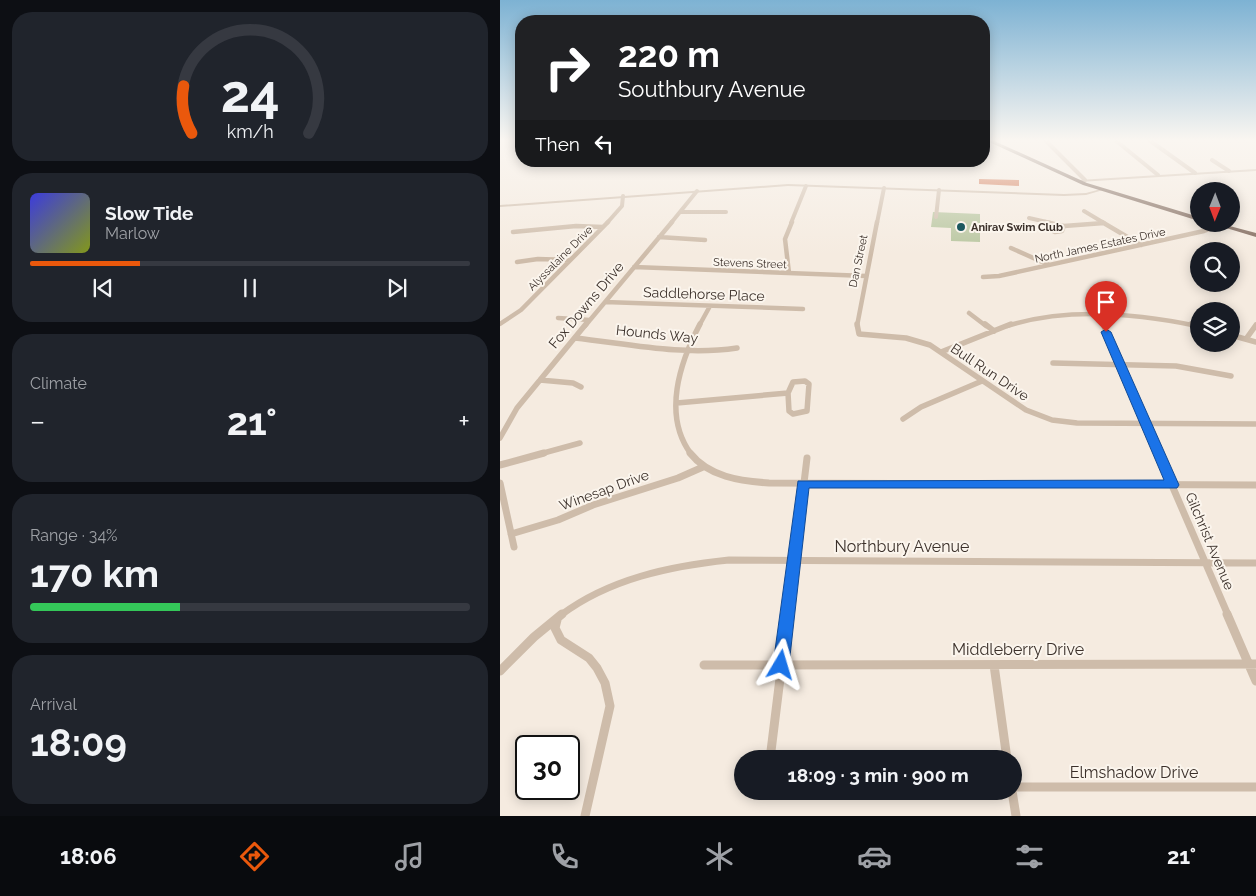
<!DOCTYPE html>
<html lang="en">
<head>
<meta charset="utf-8">
<style>
	:root { --surface:#171b24; --page:#20242c; --text:#f1f3f6; --muted:#9ea1a6; --line:#363941; --accent:#ea580c }
	body { margin:0; font-family:Raleway,sans-serif; background:var(--page); color:var(--text); height:100vh; display:flex; flex-direction:column; font-size:19px; white-space:nowrap }
	* { box-sizing:border-box; margin:0 }
	p { font-size:16px; color:var(--muted) }
	.icon { flex:none; width:28px; height:28px; fill:none; stroke:currentColor; stroke-width:2; stroke-linecap:round; stroke-linejoin:round }
	.map { position:relative; flex:1; overflow:hidden }
	.sheet { display:flex; flex-direction:column; gap:12px; padding:12px; background:#0d0f14; width:500px }
	.sheet>* { flex:none }
	.hud { position:absolute; left:15px; top:15px; width:475px; height:152px; border-radius:20px; box-shadow:0 2px 12px #0003; background:#202124; color:#fff; overflow:hidden }
	.needle { width:32px; rotate:181deg }
	.tools { position:absolute; left:690px; top:182px; display:grid; gap:10px }
	.tools a { display:grid; place-items:center; width:50px; height:50px; border-radius:50%; background:var(--surface); box-shadow:0 2px 12px #0003; font-size:25px }
	.speed { position:absolute; left:15px; top:735px; display:flex; gap:10px; font-size:25px; font-weight:700; text-align:center }
	.speed>* { display:grid; place-content:center; width:65px; height:65px; border-radius:50%; background:var(--surface); box-shadow:0 2px 12px #0003; line-height:1 }
	.speed .limit { border:2px solid #111; border-radius:8px; background:#fff; color:#111 }
	.pin { position:absolute; display:grid; place-items:center; width:42px; height:42px; color:#fff; margin:-51px -21px; border-radius:50% 50% 50% 0; rotate:-45deg; box-shadow:0 0 5px #0007 }
	.pin .icon { rotate:45deg }
	.me { position:absolute; width:55px; margin:-28px; rotate:7deg; stroke-linejoin:round; filter:drop-shadow(0 0 4px #0008) }
	.turn { display:flex; align-items:center; gap:18px; height:105px; padding:0 20px; font-size:22px }
	.turn .icon { width:65px; height:65px; stroke-width:2.5 }
	.turn b { display:block; font-size:35px; line-height:42px }
	.then { display:flex; align-items:center; height:48px; padding:0 20px; background:#0003; gap:10px; font-size:19px }
	.big { font-size:38px; font-weight:700; line-height:1.1 }
	.sheet .widget { flex:1; display:flex; flex-direction:column; justify-content:center; gap:8px; min-width:0; padding:0 18px; border-radius:20px; background:var(--page) }
	.sheet .dial { align-items:center; gap:0 }
	.dial svg { height:130px; overflow:visible; fill:none; stroke:var(--line); stroke-width:7; stroke-linecap:round; text-anchor:middle }
	.dial text { fill:var(--text); stroke:none }
	.song { display:flex; align-items:center; gap:15px }
	.cover { width:60px; height:60px; border-radius:8px; background:linear-gradient(135deg,hsl(240 70% 55%),hsl(70 70% 35%)) }
	.played { height:5px; border-radius:2px; background:linear-gradient(90deg,var(--accent) 25%,var(--line) 25%) }
	.keys { display:flex; justify-content:space-around; direction:ltr }
	.heat { display:flex; justify-content:space-between; align-items:center; font-size:28px; direction:ltr }
	.charge { height:8px; border-radius:4px; background:linear-gradient(90deg,#34c759 34%,var(--line) 0) }
	.trip { position:absolute; left:234px; top:750px; width:288px; height:50px; border-radius:25px; background:var(--surface); box-shadow:0 2px 12px #0003; font-weight:700; line-height:50px; text-align:center }
	.tabs { display:flex; height:80px; justify-content:space-around; align-items:center; background:#090b0e; color:var(--muted) }
	.tabs .icon { width:35px; height:35px }
	.tabs .selected { color:var(--accent) }
	.tabs b { font-size:22px; color:var(--text) }
	main { display:flex; flex:1; min-height:0 }
	.map>svg:first-child { display:block }
	.green { fill:#b7c59e }
	.building { fill:#cd6b45 }
	.lines { fill:none; stroke-linecap:round; stroke-linejoin:round }
	.minor-far4 { stroke:#cebcaa; stroke-width:4 }
	.minor-far3 { stroke:#cebcaa; stroke-width:4.5 }
	.minor-far2 { stroke:#cebcaa; stroke-width:5.5 }
	.minor-far1 { stroke:#cebcaa; stroke-width:7 }
	.minor { stroke:#cebcaa; stroke-width:9 }
	.tertiary { fill:#cebcaa; fill-rule:evenodd }
	.primary { fill:#7e675a; fill-rule:evenodd }
	.route { fill:#1a73e8; stroke:#114b97 }
	.poi-dot { fill:#1c5960; stroke:#fbf5ed; stroke-width:2 }
	.labels { text-anchor:middle; stroke-width:4; stroke-linejoin:round; paint-order:stroke }
	.far-poi-label { font-size:11px; font-weight:bold; fill:#3b302a; stroke:#fbf5ed; text-anchor:start }
	.far-street-label { font-size:11px; fill:#3b302a; stroke:#fbf5ed }
	.street-label { font-size:14px; fill:#3b302a; stroke:#fbf5ed }
	.near-street-label { font-size:16px; fill:#3b302a; stroke:#fbf5ed }
</style>
</head>
<body>
<main>
<section class="sheet">
<div class="widget dial"><svg viewBox="0 0 100 80">
<path d="M14 69A42 42 0 1 1 86 69"/>
<path d="M14 69A42 42 0 0 1 9 40" stroke="#ea580c"/>
<text x="50" y="56" font-size="32" font-weight="700">24</text>
<text x="50" y="72" font-size="11">km/h</text>
</svg></div>
<div class="widget">
<div class="song"><i class="cover"></i><div><b>Slow Tide</b><p>Marlow</p></div></div>
<div class="played"></div>
<div class="keys"><svg class="icon" aria-label="previous" viewBox="0 0 24 24"><path d="M18 5L8 12l10 7zM5 5v14"/></svg><svg class="icon" aria-label="pause" viewBox="0 0 24 24"><path d="M8 5v14M16 5v14"/></svg><svg class="icon" aria-label="next" viewBox="0 0 24 24"><path d="M6 5l10 7-10 7zM19 5v14"/></svg></div>
</div>
<div class="widget"><p>Climate</p>
<div class="heat"><a>−</a><b class="big">21°</b><a>+</a></div>
</div>
<div class="widget"><p>Range · 34%</p><b class="big">170 km</b><div class="charge"></div></div>
<div class="widget"><p>Arrival</p><b class="big">18:09</b></div>
</section>
<div class="map">
<svg width="756" height="816" viewBox="0 0 756 816">
	<rect width="100%" height="100%" fill="#f5ebe0"/>
	<path class="green" d="M433,212L480,214V242L451,241V228L431,227Z"/>
	<path class="building" d="M479,179L519,180V186L479,184Z"/>
	<g class="lines">
		<path class="minor-far4" d="M545,140L585,180
			M615,140L658,175
			M649,140L695,173
			M712,160L729,171
			M584,211L604,223
			M180,212H226
			M436,217L439,190
			M529,218L551,223
			M107,223L122,206L123,196
			M171,223L197,191
			M291,223L306,186
			M377,223L384,188"/>
		<path class="minor-far3" d="M545,222L564,226L604,223
			M602,222L641,245
			M551,224L549,229L555,232L562,231L564,226
			M13,232L76,226L103,227
			M159,237L205,240
			M511,248L549,265
			M17,262L38,259L70,260
			M134,267L366,276
			M289,273L285,239L292,222
			M483,277L499,276L704,231L720,225
			M593,300L604,326
			M105,302L303,309
			M469,313L486,326
			M58,318L90,320
			M0,324L21,310L108,222
			M85,326L172,222
			M199,326L210,306
			M357,326L377,222
			M507,326C567,307 635,313 697,326"/>
		<path class="minor-far2" d="M357,324L359,334L406,338L430,345L526,410L552,420L577,423L756,424
			M485,324L494,331
			M603,324L659,454
			M691,324L699,326
			M731,335L756,342
			M75,338C129,344 182,356 237,348
			M746,339L756,325
			M441,352L511,324
			M553,363L676,366L731,376
			M40,380L73,383L81,387
			M305,381L309,384L307,411L293,414L289,411L288,393L293,382Z
			M177,403L288,393
			M403,419L421,407L482,381
			M0,438L17,408L86,324
			M40,454L80,443
			M191,454C162,415 180,362 200,324"/>
		<path class="minor-far1" d="M190,453C209,477 240,481 269,483L756,485
			M658,453L728,615
			M0,465L44,453
			M0,483L14,547
			M11,534L58,520L93,505L178,478L203,467
			M61,615C109,579 170,566 229,560L756,563
			M288,615L307,458"/>
		<path class="minor" d="M727,614L756,681
			M57,620L55,628L61,640L89,658L97,668L105,683L110,706L85,816
			M204,665L756,664
			M494,665L507,759
			M0,671L34,637L62,614
			M270,759L288,614
			M512,787H756
			M512,791L516,816"/>
		<path class="tertiary" d="M756,169V171L579,182L577,181L579,180Z
			M288,184L564,194L586,193L601,189L603,190L586,195L564,196L288,186L0,207V205Z"/>
		<path class="primary" d="M485,140H492L587,183L699,217V221L583,185Z
			M713,224H722L756,233V237Z"/>
	</g>
	<linearGradient id="sky" x2="0" y2="1"><stop stop-color="#7db2d3"/><stop offset="0.55" stop-color="#faf6f1"/><stop offset="1" stop-color="#faf6f1" stop-opacity="0"/></linearGradient>
	<rect width="756" height="255" fill="url(#sky)"/>
	<path class="route" d="M606,329L611,332L679,485L677,488H309L289,665L287,670L281,672L275,670L273,665L298,481L664,480L601,332Z"/>
	<circle class="poi-dot" cx="461" cy="227" r="5"/>
	<g class="labels">
		<g class="far-poi-label">
			<text x="471" y="231">Anirav Swim Club</text>
		</g>
		<g class="far-street-label">
			<text transform="translate(600 245) rotate(-12)" y="4">North James Estates Drive</text>
			<text transform="translate(60 258) rotate(-45)" y="4">Alyssalaine Drive</text>
			<text transform="translate(358 261) rotate(-78)" y="4">Dan Street</text>
			<text transform="translate(250 263) rotate(2)" y="4">Stevens Street</text>
		</g>
		<g class="street-label">
			<text transform="translate(204 294) rotate(2)" y="5">Saddlehorse Place</text>
			<text transform="translate(86 305) rotate(-50)" y="5">Fox Downs Drive</text>
			<text transform="translate(157 334) rotate(6)" y="5">Hounds Way</text>
			<text transform="translate(490 372) rotate(34)" y="5">Bull Run Drive</text>
			<text transform="translate(104 490) rotate(-20)" y="5">Winesap Drive</text>
			<text transform="translate(710 541) rotate(67)" y="5">Gilchrist Avenue</text>
		</g>
		<g class="near-street-label">
			<text x="402" y="552">Northbury Avenue</text>
			<text x="518" y="655">Middleberry Drive</text>
			<text x="634" y="778">Elmshadow Drive</text>
		</g>
	</g>
</svg>
<div class="tools">
<a><svg class="needle" viewBox="-14 -14 28 28"><path d="M0-13l5 13h-10z" fill="#e53935"/><path d="M0 13l5-13h-10z" fill="#9ea1a6"/></svg></a>
<a><svg class="icon" aria-label="search" viewBox="0 0 24 24"><circle cx="10" cy="10" r="6"/><path d="M15 15l6 6"/></svg></a>
<a><svg class="icon" aria-label="layers" viewBox="0 0 24 24"><path d="M12 4l9 5-9 5-9-5zM3 14l9 5 9-5"/></svg></a>
</div>
<div class="speed"><div class="limit">30</div></div>
<div class="pin" style="left:606px;top:332px;background:#d93025"><svg class="icon" aria-label="arrive" viewBox="0 0 24 24"><path d="M6 21V4h12l-3 4 3 4H6"/></svg></div>
<svg class="me" style="left:281px;top:665px" viewBox="-20 -20 40 40"><path d="M0-17L14 15 0 8-14 15z" fill="#1a73e8" stroke="#fff" stroke-width="4"/></svg>
<div class="trip">18:09 · 3 min · 900 m</div>
<div class="hud">
<div class="turn"><svg class="icon" aria-label="right" viewBox="0 0 24 24"><path d="M7 20v-9h11M14 6l5 5-5 5"/></svg><div><b>220 m</b>Southbury Avenue</div></div>
<div class="then">Then<svg class="icon" aria-label="left" viewBox="0 0 24 24"><path d="M17 20v-9H6M10 6l-5 5 5 5"/></svg></div>
</div>
</div>
</main>
<nav class="tabs">
<b>18:06</b>
<svg class="icon selected" aria-label="directions" viewBox="0 0 24 24"><path d="M12 3l9 9-9 9-9-9zM9 14v-3h6M13 9l2 2-2 2"/></svg>
<svg class="icon" aria-label="music" viewBox="0 0 24 24"><path d="M9 18V5l10-2v13"/><circle cx="6" cy="18" r="3"/><circle cx="16" cy="16" r="3"/></svg>
<svg class="icon" aria-label="phone" viewBox="0 0 24 24"><path d="M5 4h4l2 5-3 2q2 4 5 5l2-3 5 2v4C11 20 4 13 5 4z"/></svg>
<svg class="icon" aria-label="climate" viewBox="0 0 24 24"><path d="M12 3v18M4 7l16 10M4 17L20 7"/></svg>
<svg class="icon" aria-label="car" viewBox="0 0 24 24"><path d="M5 17H2v-5l4-1 3-4h7l3 4 3 1v5h-3M9 17h6M6 11h13"/><circle cx="7" cy="17" r="2"/><circle cx="17" cy="17" r="2"/></svg>
<svg class="icon" aria-label="filters" viewBox="0 0 24 24"><path d="M4 7h16M4 17h16"/><circle cx="9" cy="7" r="2"/><circle cx="15" cy="17" r="2"/></svg>
<b>21°</b>
</nav>
</body>
</html>
